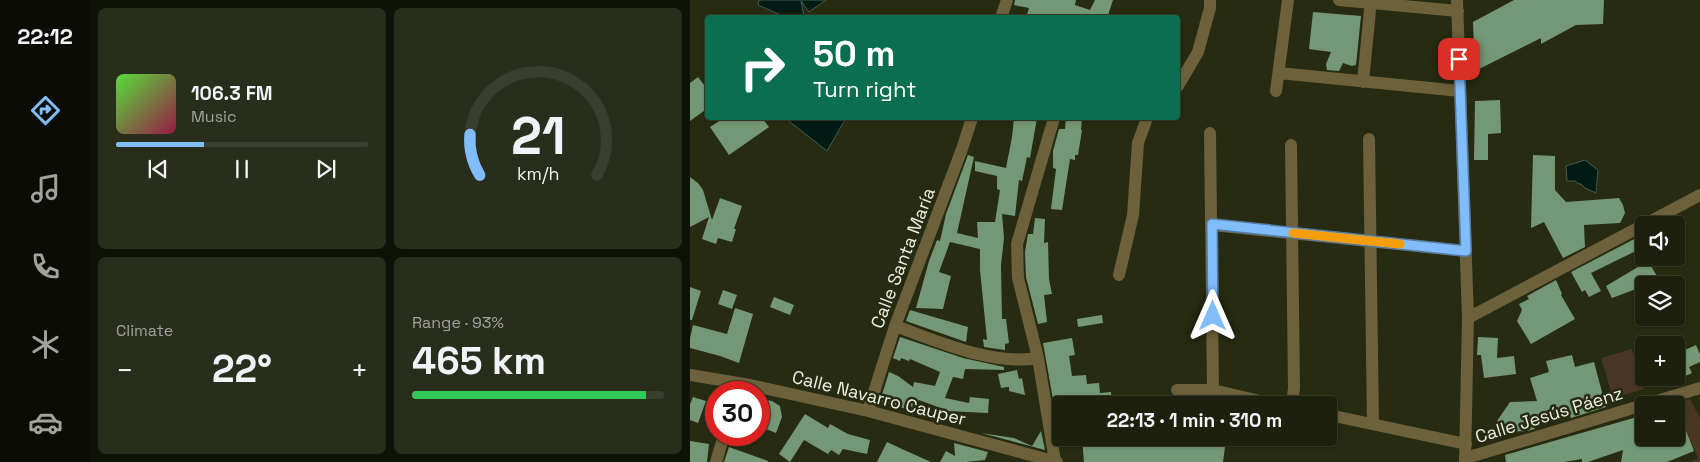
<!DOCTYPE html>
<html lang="en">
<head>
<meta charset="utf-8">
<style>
	:root { --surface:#1c200d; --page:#292d1b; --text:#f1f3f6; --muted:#a0a39d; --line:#3a3e2e; --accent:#81bdfa }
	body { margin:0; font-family:"Space Grotesk",sans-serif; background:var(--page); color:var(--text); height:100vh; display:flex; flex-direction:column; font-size:19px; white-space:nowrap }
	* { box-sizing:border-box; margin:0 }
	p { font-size:16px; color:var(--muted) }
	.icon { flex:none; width:28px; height:28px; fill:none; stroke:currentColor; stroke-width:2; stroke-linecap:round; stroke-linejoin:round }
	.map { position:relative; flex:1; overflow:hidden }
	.drawer { display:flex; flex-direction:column; gap:8px; padding:8px; background:#0f1207; width:600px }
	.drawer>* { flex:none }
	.hud { position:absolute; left:15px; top:15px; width:475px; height:105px; border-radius:5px; box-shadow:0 1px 4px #0004,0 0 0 1px var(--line); background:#0b6e4f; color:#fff; overflow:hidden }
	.controls { position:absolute; left:945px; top:216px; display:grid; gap:10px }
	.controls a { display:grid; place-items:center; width:50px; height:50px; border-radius:5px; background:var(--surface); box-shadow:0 1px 4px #0004,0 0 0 1px var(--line); font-size:25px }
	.speed { position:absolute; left:15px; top:381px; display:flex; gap:10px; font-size:25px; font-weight:700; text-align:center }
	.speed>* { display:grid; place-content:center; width:65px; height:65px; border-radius:50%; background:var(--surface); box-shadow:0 1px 4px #0004,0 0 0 1px var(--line); line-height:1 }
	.speed .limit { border:8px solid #d22; background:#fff; color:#111 }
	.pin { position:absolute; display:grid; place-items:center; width:42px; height:42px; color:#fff; margin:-21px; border-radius:10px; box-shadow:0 2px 8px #0006 }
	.me { position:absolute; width:55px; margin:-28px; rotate:0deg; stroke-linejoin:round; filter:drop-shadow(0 0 4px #0008) }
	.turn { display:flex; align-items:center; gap:18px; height:105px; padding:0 25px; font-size:22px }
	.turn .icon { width:65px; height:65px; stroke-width:2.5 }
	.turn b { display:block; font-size:35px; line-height:42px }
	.big { font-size:38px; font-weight:700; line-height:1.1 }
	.drawer .tile { flex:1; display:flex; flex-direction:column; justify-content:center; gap:8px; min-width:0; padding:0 18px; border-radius:8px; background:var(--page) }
	.drawer .dial { align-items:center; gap:0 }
	.dial svg { height:130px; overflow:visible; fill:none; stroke:var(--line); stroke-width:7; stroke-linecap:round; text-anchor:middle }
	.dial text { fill:var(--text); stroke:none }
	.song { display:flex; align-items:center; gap:15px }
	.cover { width:60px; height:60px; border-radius:8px; background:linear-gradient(135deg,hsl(110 70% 55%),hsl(340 70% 35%)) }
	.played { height:5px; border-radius:2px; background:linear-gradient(90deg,var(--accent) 35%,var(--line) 35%) }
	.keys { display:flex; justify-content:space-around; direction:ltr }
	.heat { display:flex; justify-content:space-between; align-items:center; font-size:28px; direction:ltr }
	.charge { height:8px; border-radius:4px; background:linear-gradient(90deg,#34c759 93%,var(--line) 0) }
	.drawer .tiles { flex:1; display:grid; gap:8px; grid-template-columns:repeat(2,1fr) }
	.trip { position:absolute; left:362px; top:396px; width:285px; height:50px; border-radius:5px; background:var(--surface); box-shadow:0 1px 4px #0004,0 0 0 1px var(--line); font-weight:700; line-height:50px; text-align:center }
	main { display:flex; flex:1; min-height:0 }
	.tab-bar { display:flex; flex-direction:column; width:90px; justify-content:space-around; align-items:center; background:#0b0d05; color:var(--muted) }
	.tab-bar .icon { width:35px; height:35px }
	.tab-bar .on { color:var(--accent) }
	.tab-bar b { font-size:22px; color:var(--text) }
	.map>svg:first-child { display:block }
	.green { fill:#493724 }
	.water { fill:#001b14; stroke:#475b51 }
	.building { fill:#749875 }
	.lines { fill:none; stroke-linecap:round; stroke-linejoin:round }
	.street { stroke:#6c613b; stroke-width:12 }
	.route-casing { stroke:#547ba2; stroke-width:12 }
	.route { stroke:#81bdfa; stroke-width:9 }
	.slow { stroke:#f59e0b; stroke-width:9 }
	.labels { text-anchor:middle; stroke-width:5; stroke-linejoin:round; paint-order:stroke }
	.street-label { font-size:18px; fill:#ecf1e0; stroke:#262b11 }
</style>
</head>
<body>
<main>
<nav class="tab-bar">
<b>22:12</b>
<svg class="icon on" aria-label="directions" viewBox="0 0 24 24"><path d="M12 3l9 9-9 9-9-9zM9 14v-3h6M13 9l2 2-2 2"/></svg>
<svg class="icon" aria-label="music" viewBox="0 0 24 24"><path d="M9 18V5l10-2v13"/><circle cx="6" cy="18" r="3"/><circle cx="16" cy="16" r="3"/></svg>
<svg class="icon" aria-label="phone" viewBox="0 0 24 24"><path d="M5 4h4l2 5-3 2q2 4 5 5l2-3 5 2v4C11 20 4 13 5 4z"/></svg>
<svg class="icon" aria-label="climate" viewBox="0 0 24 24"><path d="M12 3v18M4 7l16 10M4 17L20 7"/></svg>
<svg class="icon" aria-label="car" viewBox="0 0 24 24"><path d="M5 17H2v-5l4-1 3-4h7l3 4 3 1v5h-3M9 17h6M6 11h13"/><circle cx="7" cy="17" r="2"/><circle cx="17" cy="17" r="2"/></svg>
</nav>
<section class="drawer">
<div class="tiles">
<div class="tile">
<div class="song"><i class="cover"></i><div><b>106.3 FM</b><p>Music</p></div></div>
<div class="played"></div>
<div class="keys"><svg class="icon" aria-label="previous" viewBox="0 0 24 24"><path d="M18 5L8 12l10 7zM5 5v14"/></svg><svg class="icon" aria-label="pause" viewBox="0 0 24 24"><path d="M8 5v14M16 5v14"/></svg><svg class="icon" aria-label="next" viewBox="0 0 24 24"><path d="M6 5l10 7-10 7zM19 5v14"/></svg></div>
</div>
<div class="tile dial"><svg viewBox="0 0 100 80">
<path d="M14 69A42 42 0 1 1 86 69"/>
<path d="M14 69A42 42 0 0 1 8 44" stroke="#81bdfa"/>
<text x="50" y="56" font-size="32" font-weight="700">21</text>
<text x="50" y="72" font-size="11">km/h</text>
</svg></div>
<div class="tile"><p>Climate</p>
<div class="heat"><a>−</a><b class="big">22°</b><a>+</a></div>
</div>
<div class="tile"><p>Range · 93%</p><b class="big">465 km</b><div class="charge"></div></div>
</div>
</section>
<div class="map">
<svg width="1010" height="462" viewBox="0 0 1010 462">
	<rect width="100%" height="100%" fill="#262b11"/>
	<path class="green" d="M942,349L954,389L923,398L911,358Z
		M1000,399L1010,418V462H1000L1008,458L986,406Z"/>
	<path class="water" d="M69,0H136L119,12L111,1L114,17H95L68,5Z
		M95,118H156L137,151Z
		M895,160L908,170L906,193L895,188L891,184H889L885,181H877L876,166Z"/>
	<path class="building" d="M325,0H386L385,5L400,10L405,0H423L417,18H336L339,8L324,5Z
		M824,0H914L913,24L886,25L851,44V38L785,71L783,22Z
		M623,12L671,16L666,65L662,66L653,63L649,71L637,70L636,64L641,52L619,49Z
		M8,77L18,90V108L0,121V83Z
		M810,100L811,133L798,134V160H784L785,101Z
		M34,118H72L79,127L39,155L20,127Z
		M324,118H347L340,158L337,157L332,181L329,180L325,216L312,214L314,238L311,265L312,319H316L319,343L315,344V350L294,347L293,339L297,340L290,270V249L260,242L249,272L261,276L253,309L226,308L239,261L247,240L250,241L256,214L278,155L284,157L267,233L288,238L287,222H305L310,190L307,189V176L285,171V161L316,168L322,137Z
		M376,118H392L391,130H392L388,155H385V160L380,159L372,210L361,209L366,169L363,168V151L369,129H375Z
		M843,155L865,156V190L876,202L929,198L933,205L935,213L930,223L894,225L895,247L873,258L854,222L841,228Z
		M0,177L8,183L13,190L22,220L30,198L52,206L44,229H46L42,242L28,238L26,244L12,239L19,217L0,227Z
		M345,218L355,219L354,243L358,242L359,279L362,294L354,295L357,322L348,324L336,277L335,252L338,234H343Z
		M954,234V247L901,273L911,291L899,297L895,290L892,292L881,272Z
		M958,261L970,281L954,285V286L922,298L916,286Z
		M866,280L872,294L871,295L885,319L841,344L827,321L832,310L829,304L839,299L837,296Z
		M0,287L11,291L2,320H0Z
		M33,290L47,295L42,309L28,304Z
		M84,297L104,305L100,315L80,307Z
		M45,308L63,314L49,363L30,356L0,348V338L3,325L37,334Z
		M220,310L278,327L276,342L216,321Z
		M412,315L413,323L388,327L387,319Z
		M210,337L273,358L314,367V370L275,369L273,379L263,377L255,398L279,403L280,397L299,399L298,413L256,411V410L229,400L226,408L217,405L216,409L190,401L199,372L208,376L223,387L224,382L245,386L250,372L220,359L219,361L211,358L210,361L203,358Z
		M788,337L808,338L807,358L824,356L826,374L794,378L791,355H787Z
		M382,338L385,355L379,356L382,376L396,375L397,384L409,383L410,393L421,392L422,401L410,402V405H371V428H368L353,343Z
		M1006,345L1010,354V362L999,367L1002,373L989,379L986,373V354Z
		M882,355L885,367L904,362L916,407L881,418L880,416L869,419L868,414L847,420L848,422L843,424L845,429L837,431L812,432L807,421L820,402L847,401L840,378L859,372L856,361Z
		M327,370L329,379L332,378L335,395L319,391V387L311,388L308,374Z
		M3,397L16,401L8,423L0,420V404Z
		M69,399L82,401L90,406L92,417L86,433L69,426Z
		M987,407L1004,451L977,462H931L933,450L898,462H892V459L874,462H816L815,455L954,415V438H986Z
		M115,414L138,428L140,424L158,434L180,440L177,454L153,449L149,455L141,450L138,454L114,440L100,462L89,454Z
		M351,431L355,450L291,433L324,438L342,446Z
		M392,438H472L471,445L496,447L497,438L536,439L533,462H394Z
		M0,441L19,444L17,462H0Z
		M197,442L212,449L241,462H187Z
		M264,443L298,452L295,460L276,462H250L256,451L265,456Z
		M39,447L78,461V462H34Z"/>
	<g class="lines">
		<path class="street" d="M649,0L768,11
			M767,0L778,318L775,462
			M311,18L317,0
			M589,73L770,91
			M673,82L681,0
			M488,86L508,52L520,8V0
			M586,91L598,0
			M364,118L327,244L328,278L348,358L365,461
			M520,133L523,390
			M679,139L683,424
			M601,145L604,388L602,405
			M522,225L776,251
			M429,275L443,215L448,143L457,118
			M778,318L1010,195
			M205,326C248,341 302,366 348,358
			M0,375L60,385L178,411L367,462
			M487,390H523L587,405
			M178,411L205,326L272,149L282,118
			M639,415L776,444
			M776,458L1010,388
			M26,462L34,435"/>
	</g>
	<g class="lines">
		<defs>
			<path id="route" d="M523,316L522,224L776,251L769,59"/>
		</defs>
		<use href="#route" class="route-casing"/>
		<use href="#route" class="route"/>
		<path class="slow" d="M603,233L710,244"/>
	</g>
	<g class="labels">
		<g class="street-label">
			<text transform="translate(213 258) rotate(-69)" y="6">Calle Santa María</text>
			<text transform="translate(189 398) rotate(14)" y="6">Calle Navarro Cauper</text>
			<text transform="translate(859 415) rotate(-17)" y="6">Calle Jesús Páenz</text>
		</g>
	</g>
</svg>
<div class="controls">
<a><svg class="icon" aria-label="sound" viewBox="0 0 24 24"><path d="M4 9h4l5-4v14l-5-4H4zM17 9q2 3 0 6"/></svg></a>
<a><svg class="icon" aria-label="layers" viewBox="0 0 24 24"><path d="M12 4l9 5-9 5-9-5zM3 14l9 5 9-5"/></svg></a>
<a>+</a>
<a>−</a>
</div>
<div class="speed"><div class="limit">30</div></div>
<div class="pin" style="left:769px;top:59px;background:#d93025"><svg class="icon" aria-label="arrive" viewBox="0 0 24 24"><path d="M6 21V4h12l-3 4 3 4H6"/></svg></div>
<svg class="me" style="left:523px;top:316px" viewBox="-20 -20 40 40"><path d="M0-17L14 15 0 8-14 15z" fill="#81bdfa" stroke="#fff" stroke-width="4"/></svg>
<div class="trip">22:13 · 1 min · 310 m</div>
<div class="hud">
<div class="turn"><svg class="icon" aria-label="right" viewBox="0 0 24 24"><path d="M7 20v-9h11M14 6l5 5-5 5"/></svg><div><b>50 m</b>Turn right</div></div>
</div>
</div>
</main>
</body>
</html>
